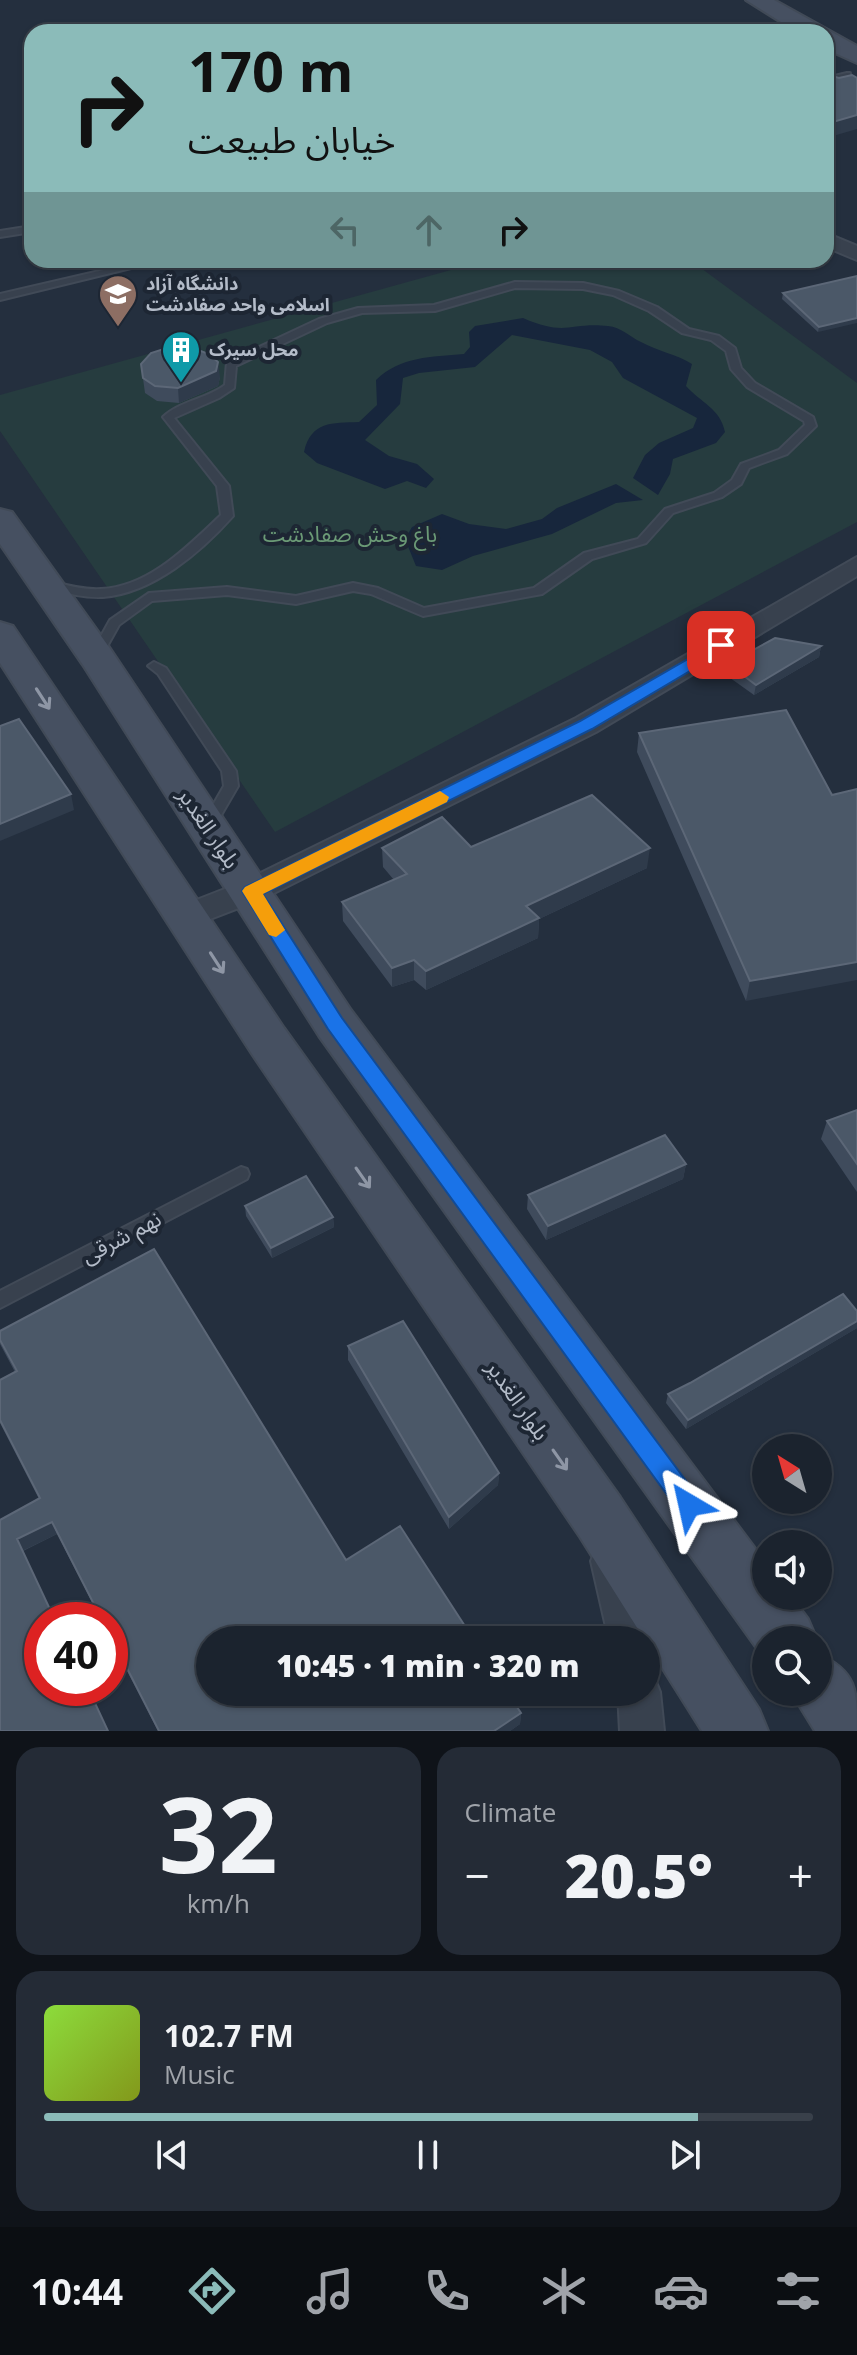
<!DOCTYPE html>
<html lang="en">
<head>
<meta charset="utf-8">
<style>
	:root { --surface:#1b232e; --page:#242b36; --text:#f1f3f6; --muted:#a0a4aa; --line:#39404a; --accent:#8bbbb9 }
	body { margin:0; font-family:"Open Sans","Noto Sans Arabic",sans-serif; background:var(--page); color:var(--text); height:100vh; display:flex; flex-direction:column; font-size:30px; white-space:nowrap }
	* { box-sizing:border-box; margin:0 }
	p { font-size:26px; color:var(--muted) }
	.icon { flex:none; width:44px; height:44px; fill:none; stroke:currentColor; stroke-width:2; stroke-linecap:round; stroke-linejoin:round }
	.map { position:relative; height:1731px; overflow:hidden }
	.panel { display:flex; flex-direction:column; gap:16px; padding:16px; background:#0f1319; flex:1 }
	.panel>* { flex:none }
	.top-card { position:absolute; left:24px; top:24px; width:810px; height:244px; border-radius:24px; box-shadow:0 2px 6px #0004,0 0 0 2px var(--line); background:#8bbbb9; color:#111; overflow:hidden }
	.needle { width:52px; rotate:323deg }
	.tools { position:absolute; left:752px; top:1434px; display:grid; gap:16px }
	.tools a { display:grid; place-items:center; width:80px; height:80px; border-radius:50%; background:var(--surface); box-shadow:0 2px 6px #0004,0 0 0 2px var(--line); font-size:40px }
	.speed { position:absolute; left:24px; top:1602px; display:flex; gap:16px; font-size:40px; font-weight:700; text-align:center }
	.speed>* { display:grid; place-content:center; width:104px; height:104px; border-radius:50%; background:var(--surface); box-shadow:0 2px 6px #0004,0 0 0 2px var(--line); line-height:1 }
	.speed .limit { border:12px solid #d22; background:#fff; color:#111 }
	.pin { position:absolute; display:grid; place-items:center; width:68px; height:68px; color:#fff; margin:-34px; border-radius:16px; box-shadow:0 4px 12px #0006 }
	.me { position:absolute; width:88px; margin:-44px; rotate:324deg; stroke-linejoin:round; filter:drop-shadow(0 0 6px #0008) }
	.turn { display:flex; align-items:center; gap:28px; height:168px; padding:0 32px; font-size:36px }
	.turn .icon { width:104px; height:104px; stroke-width:2.5 }
	.turn b { display:block; font-size:56px; line-height:68px }
	.lanes { display:flex; align-items:center; height:76px; padding:0 32px; background:#0003; justify-content:center; gap:40px; direction:ltr }
	.lanes .off { opacity:.35 }
	.big { font-size:60px; font-weight:800; line-height:1.1 }
	.panel .tile { flex:1; display:flex; flex-direction:column; justify-content:center; gap:12px; min-width:0; padding:0 28px; border-radius:24px; background:var(--page) }
	.panel .dial { align-items:center; gap:0 }
	.dial b { font-size:104px; line-height:1 }
	.song { display:flex; align-items:center; gap:24px }
	.cover { width:96px; height:96px; border-radius:12px; background:linear-gradient(135deg,hsl(90 70% 55%),hsl(70 70% 35%)) }
	.played { height:8px; border-radius:4px; background:linear-gradient(90deg,var(--accent) 85%,var(--line) 85%) }
	.keys { display:flex; justify-content:space-around; direction:ltr }
	.heat { display:flex; justify-content:space-between; align-items:center; font-size:44px; direction:ltr }
	.panel .tiles { flex:1; display:grid; gap:16px; grid-template-columns:1fr 1fr }
	.tile:last-child { grid-column:span 2 }
	.trip { position:absolute; left:196px; top:1626px; width:464px; height:80px; border-radius:40px; background:var(--surface); box-shadow:0 2px 6px #0004,0 0 0 2px var(--line); font-weight:800; line-height:80px; text-align:center }
	.menu { display:flex; height:128px; justify-content:space-around; align-items:center; background:#0b0e12; color:var(--muted) }
	.menu .icon { width:56px; height:56px }
	.menu .active { color:var(--accent) }
	.menu b { font-size:36px; color:var(--text) }
	.map>svg:first-child { display:block }
	.green { fill:#263c3f }
	.water { fill:#17263c }
	.lines { fill:none; stroke-linecap:round; stroke-linejoin:round }
	.lane-casing { stroke:#414a57; stroke-width:4 }
	.street-casing { stroke:#414a57; stroke-width:4 }
	.secondary-casing { stroke:#414a57; stroke-width:4 }
	.lane { fill:#38414e; fill-rule:evenodd }
	.street { fill:#38414e; fill-rule:evenodd }
	.secondary { fill:#465061; fill-rule:evenodd }
	.wall { fill:#3f4b5c }
	.shaded-wall { fill:#2f3b4b }
	.building { fill:#4b5868; stroke:#5c6777; stroke-width:2 }
	.oneway { stroke:#8e96a5 }
	.route { fill:#1a73e8; stroke:#114b97; stroke-width:2 }
	.slow { fill:#f59e0b }
	.labels { text-anchor:middle; stroke-width:8; stroke-linejoin:round; paint-order:stroke }
	.far-poi-label { font-size:18px; font-weight:bold; fill:#b4bcc9; stroke:#1d2633; text-anchor:start }
	.park-label { font-size:22px; fill:#6b9a76; stroke:#1d2633 }
	.street-label { font-size:22px; fill:#b4bcc9; stroke:#1d2633 }
</style>
</head>
<body>
<div class="map">
<svg width="857" height="1731" viewBox="0 0 857 1731">
	<rect width="100%" height="100%" fill="#242f3e"/>
	<path class="green" d="M487,260H690L857,383V522L275,832L0,431V395Z"/>
	<path class="water" d="M523,318C566,337 569,322 608,326C621,327 630,337 641,342C657,351 676,354 692,364L686,386C701,403 720,408 725,432L716,443L673,459L670,474L658,495L633,478L645,455L659,443L693,428L697,418L623,378L612,362L590,350L512,335L475,367L419,373L403,378L400,404L365,440L389,456L417,464L434,479L426,488L407,481L385,489L317,463L304,452C311,421 332,423 359,422L377,405L376,380C401,356 431,357 464,354L470,347L469,332L475,326Z
		M616,484L643,500L616,503L552,534L473,556L442,570L416,566L405,539L412,527L442,514L469,524L506,529L542,519L557,508Z"/>
	<g class="lines">
		<defs>
			<path id="lane" d="M847,73H850V77L826,82V78Z
				M32,226V232L0,237V231Z
				M147,260H164L0,300V294Z
				M515,282L583,283L619,291L657,307L689,329L719,336L735,348L741,368L755,383L813,417L816,426L787,454L749,468L741,484L722,497L673,513L646,543L592,559L542,594L423,616L371,594L353,591L296,604L227,595L152,601L119,625L100,659H92L90,656L110,620L149,593L227,587L296,596L353,583L378,588L424,608L534,588L584,553L638,539L665,509L714,493L732,480L741,464L779,450L805,425L804,421L747,387L731,369L726,351L711,340L682,333L649,311L613,295L583,289L515,288L435,311L362,313L327,323L236,366L234,388L219,398L174,418L229,486L233,516C201,552 153,593 103,597C84,598 66,593 48,588L46,585L52,581C68,586 84,590 101,589C149,587 188,546 221,515L217,486L163,417C180,401 206,399 225,385L227,362L319,319L358,308L434,305Z
				M154,662L166,668L236,771L238,786L213,829L208,831L201,826L224,786L222,771L158,674L148,666Z
				M241,1167L247,1169L249,1174L247,1179L0,1308V1291Z"/>
			<path id="street" d="M826,233L857,246V260L826,247Z
				M857,557V576L596,732L262,899L187,928L176,924L172,916L176,908L240,883L576,718Z
				M611,1541L625,1547L651,1640L646,1652V1640H609L591,1561L597,1547Z
				M646,1673L654,1677L660,1692L664,1731H620L618,1692H646Z"/>
			<path id="secondary" d="M746,0H774L857,46V63L826,49V32H797Z
				M0,509L12,512L109,647L351,1010L766,1563V1596H791L808,1619L817,1640H766V1661L319,1036L83,665L0,544Z
				M0,622L13,626L284,1028L620,1497L759,1709L768,1731H702L580,1537L252,1054L0,663Z
				M818,1654C857,1671 857,1690 857,1731H815L791,1692H818Z"/>
		</defs>
		<use href="#lane" class="lane-casing"/>
		<use href="#street" class="street-casing"/>
		<use href="#secondary" class="secondary-casing"/>
		<use href="#lane" class="lane"/>
		<use href="#street" class="street"/>
		<use href="#secondary" class="secondary"/>
	</g>
	<path class="wall" d="M857,276L818,332L782,299L783,293Z
		M141,364L220,377L218,386L179,403L157,401L145,393Z
		M821,646L819,657L754,695L726,675L728,664Z
		M639,733L832,795L746,1001L637,752Z
		M471,847L647,868L539,919L538,938L426,990L414,980L392,987L343,921L342,902L394,880L383,867L382,848Z
		M857,1110V1192L821,1139L827,1121Z
		M686,1164L683,1179L546,1240L527,1209L528,1195Z
		M245,1206L333,1217L334,1227L272,1258L246,1216Z
		M857,1311V1328L686,1429L666,1403L668,1394Z
		M0,1331L346,1560L521,1713L520,1724L510,1731H158L110,1638V1620H101L57,1534L23,1551L0,1520L39,1499L0,1423V1380L15,1372L0,1344Z
		M348,1346L499,1473L498,1485L449,1529L348,1360Z"/>
	<path class="shaded-wall" d="M857,115V129L826,138V124Z
		M857,318V323L818,332L819,327Z
		M218,362L220,377L218,386L179,403L178,388Z
		M821,646L819,657L754,695L756,685Z
		M71,794L74,810L0,841V824Z
		M650,848L647,868L539,919L538,938L426,990V971L526,906Z
		M414,960V980L392,987V968Z
		M857,962V980L746,1001L750,981Z
		M686,1164L683,1179L546,1240L548,1226Z
		M333,1217L334,1227L272,1258L271,1248Z
		M857,1321V1328L686,1429L688,1420Z
		M499,1473L498,1485L449,1529V1517Z
		M52,1522L57,1534L22,1551L17,1539Z
		M521,1713L520,1724L510,1731H494Z"/>
	<path class="building" d="M745,23L767,32H723Z
		M828,75L839,78L852,75L857,78V115L826,124V76Z
		M857,276V318L819,327L783,293Z
		M170,347H190L209,354L218,362L216,371L178,388L155,386L143,378L141,364L151,353Z
		M775,638L821,646L756,685L728,664Z
		M786,710L832,795L857,789V962L750,981L639,733Z
		M19,719L71,794L0,824V726Z
		M592,795L650,848L526,906L539,918L426,971L414,960L392,968L342,902L407,874L382,848L442,817L471,847Z
		M857,1110V1164L827,1121Z
		M665,1135L686,1164L548,1226L528,1195Z
		M306,1176L333,1217L271,1248L245,1206Z
		M154,1249L346,1560L400,1526L474,1640H210V1692H507L521,1713L494,1731H159L110,1635V1620H102L52,1522L17,1539L55,1620H42V1688H88L108,1731H0V1520L40,1498L0,1420V1380L17,1371L0,1340V1331Z
		M843,1294L857,1311V1321L688,1420L668,1394L690,1383Z
		M403,1321L499,1473L449,1517L348,1346Z"/>
	<defs><path id="oneway-shaft" d="M-6 0H5M1.5-3L5.5 0L1.5 3" fill="none" stroke-width="1.6" stroke-linecap="round" stroke-linejoin="round" transform="scale(2)"/></defs>
	<g class="oneway">
		<use href="#oneway-shaft" transform="translate(43 699) rotate(57)"/>
		<use href="#oneway-shaft" transform="translate(217 963) rotate(57)"/>
		<use href="#oneway-shaft" transform="translate(363 1178) rotate(55)"/>
		<use href="#oneway-shaft" transform="translate(560 1460) rotate(55)"/>
	</g>
	<path class="route" d="M721,640L729,645L727,649L592,729L263,894L342,1018L698,1497L701,1505L698,1514L689,1517L681,1514L328,1029L242,891L245,887L580,721Z"/>
	<path class="slow" d="M440,791L449,797L447,802L263,894L285,930L276,937L269,935L242,891L245,887Z"/>
	<defs>
		<symbol id="university-pin" viewBox="-11 -11 22 30"><path d="M0 17L-7.5 6A9.5 9.5 0 1 1 7.5 6Z" fill="#8d6e63" stroke="#1d2633"/><path d="M0-5L7-2L0 1L-7-2ZM-4 1L0 2.5L4 1V4Q0 6-4 4Z" fill="#fff"/></symbol>
		<symbol id="building-pin" viewBox="-11 -11 22 30"><path d="M0 17L-7.5 6A9.5 9.5 0 1 1 7.5 6Z" fill="#0f9aa8" stroke="#1d2633"/><path d="M-4-6H4V6H1V3H-1V6H-4ZM-2.5-4.3h1.7v1.8h-1.7ZM.8-4.3h1.7v1.8H.8ZM-2.5-1h1.7V.8h-1.7ZM.8-1h1.7V.8H.8Z" fill="#fff"/></symbol>
	</defs>
	<g fill-rule="evenodd">
		<use href="#university-pin" x="96" y="272" width="44" height="60"/>
		<use href="#building-pin" x="159" y="328" width="44" height="60"/>
	</g>
	<g class="labels">
		<g class="far-poi-label">
			<text x="146" y="290">دانشگاه آزاد<tspan x="146" dy="21">اسلامی واحد صفادشت</tspan></text>
			<text x="209" y="356">محل سیرک</text>
		</g>
		<g class="park-label">
			<text x="350" y="542">باغ وحش صفادشت</text>
		</g>
		<g class="street-label">
			<text transform="translate(209 828) rotate(56)" y="8">بلوار الغدیر</text>
			<text transform="translate(121 1237) rotate(-28)" y="8">نهم شرقی</text>
			<text transform="translate(518 1400) rotate(55)" y="8">بلوار الغدیر</text>
		</g>
	</g>
</svg>
<div class="tools">
<a><svg class="needle" viewBox="-14 -14 28 28"><path d="M0-13l5 13h-10z" fill="#e53935"/><path d="M0 13l5-13h-10z" fill="#a0a4aa"/></svg></a>
<a><svg class="icon" aria-label="sound" viewBox="0 0 24 24"><path d="M4 9h4l5-4v14l-5-4H4zM17 9q2 3 0 6"/></svg></a>
<a><svg class="icon" aria-label="search" viewBox="0 0 24 24"><circle cx="10" cy="10" r="6"/><path d="M15 15l6 6"/></svg></a>
</div>
<div class="speed"><div class="limit">40</div></div>
<div class="pin" style="left:721px;top:645px;background:#d93025"><svg class="icon" aria-label="arrive" viewBox="0 0 24 24"><path d="M6 21V4h12l-3 4 3 4H6"/></svg></div>
<svg class="me" style="left:689px;top:1505px" viewBox="-20 -20 40 40"><path d="M0-17L14 15 0 8-14 15z" fill="#1a73e8" stroke="#fff" stroke-width="4"/></svg>
<div class="trip">10:45 · 1 min · 320 m</div>
<div class="top-card">
<div class="turn"><svg class="icon" aria-label="right" viewBox="0 0 24 24"><path d="M7 20v-9h11M14 6l5 5-5 5"/></svg><div><b>170 m</b>خیابان طبیعت</div></div>
<div class="lanes"><svg class="icon off" aria-label="left" viewBox="0 0 24 24"><path d="M17 20v-9H6M10 6l-5 5 5 5"/></svg><svg class="icon off" aria-label="ahead" viewBox="0 0 24 24"><path d="M12 20V5M6 11l6-6 6 6"/></svg><svg class="icon" aria-label="right" viewBox="0 0 24 24"><path d="M7 20v-9h11M14 6l5 5-5 5"/></svg></div>
</div>
</div>
<section class="panel">
<div class="tiles">
<div class="tile dial"><b>32</b><p>km/h</p></div>
<div class="tile"><p>Climate</p>
<div class="heat"><a>−</a><b class="big">20.5°</b><a>+</a></div>
</div>
<div class="tile">
<div class="song"><i class="cover"></i><div><b>102.7 FM</b><p>Music</p></div></div>
<div class="played"></div>
<div class="keys"><svg class="icon" aria-label="previous" viewBox="0 0 24 24"><path d="M18 5L8 12l10 7zM5 5v14"/></svg><svg class="icon" aria-label="pause" viewBox="0 0 24 24"><path d="M8 5v14M16 5v14"/></svg><svg class="icon" aria-label="next" viewBox="0 0 24 24"><path d="M6 5l10 7-10 7zM19 5v14"/></svg></div>
</div>
</div>
</section>
<nav class="menu">
<b>10:44</b>
<svg class="icon active" aria-label="directions" viewBox="0 0 24 24"><path d="M12 3l9 9-9 9-9-9zM9 14v-3h6M13 9l2 2-2 2"/></svg>
<svg class="icon" aria-label="music" viewBox="0 0 24 24"><path d="M9 18V5l10-2v13"/><circle cx="6" cy="18" r="3"/><circle cx="16" cy="16" r="3"/></svg>
<svg class="icon" aria-label="phone" viewBox="0 0 24 24"><path d="M5 4h4l2 5-3 2q2 4 5 5l2-3 5 2v4C11 20 4 13 5 4z"/></svg>
<svg class="icon" aria-label="climate" viewBox="0 0 24 24"><path d="M12 3v18M4 7l16 10M4 17L20 7"/></svg>
<svg class="icon" aria-label="car" viewBox="0 0 24 24"><path d="M5 17H2v-5l4-1 3-4h7l3 4 3 1v5h-3M9 17h6M6 11h13"/><circle cx="7" cy="17" r="2"/><circle cx="17" cy="17" r="2"/></svg>
<svg class="icon" aria-label="filters" viewBox="0 0 24 24"><path d="M4 7h16M4 17h16"/><circle cx="9" cy="7" r="2"/><circle cx="15" cy="17" r="2"/></svg>
</nav>
</body>
</html>
